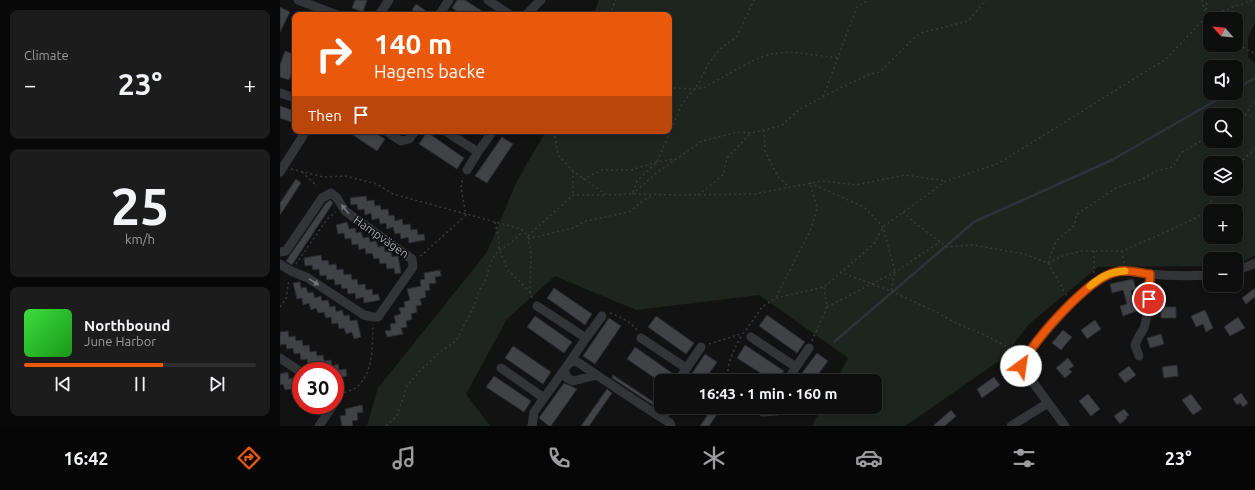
<!DOCTYPE html>
<html lang="en">
<head>
<meta charset="utf-8">
<style>
	:root { --surface:#0e0e0e; --page:#1c1c1c; --text:#f1f3f6; --muted:#9b9c9e; --line:#2e2e2e; --accent:#ea580c }
	body { margin:0; font-family:Ubuntu,sans-serif; background:var(--page); color:var(--text); height:100vh; display:flex; flex-direction:column; font-size:15px; white-space:nowrap }
	* { box-sizing:border-box; margin:0 }
	p { font-size:13px; color:var(--muted) }
	.icon { flex:none; width:22px; height:22px; fill:none; stroke:currentColor; stroke-width:2; stroke-linecap:round; stroke-linejoin:round }
	.map { position:relative; flex:1; overflow:hidden }
	.sheet { display:flex; flex-direction:column; gap:10px; padding:10px; background:#080808; width:280px }
	.sheet>* { flex:none }
	.top-card { position:absolute; left:12px; top:12px; width:380px; height:122px; border-radius:8px; box-shadow:0 2px 6px #0003,0 0 0 1px var(--line); background:#ea580c; color:#fff; overflow:hidden }
	.needle { width:26px; rotate:297deg }
	.controls { position:absolute; left:923px; top:12px; display:grid; gap:8px }
	.controls a { display:grid; place-items:center; width:40px; height:40px; border-radius:8px; background:var(--surface); box-shadow:0 2px 6px #0003,0 0 0 1px var(--line); font-size:20px }
	.speed { position:absolute; left:12px; top:362px; display:flex; gap:8px; font-size:20px; font-weight:700; text-align:center }
	.speed>* { display:grid; place-content:center; width:52px; height:52px; border-radius:50%; background:var(--surface); box-shadow:0 2px 6px #0003,0 0 0 1px var(--line); line-height:1 }
	.speed .limit { border:6px solid #d22; background:#fff; color:#111 }
	.pin { position:absolute; display:grid; place-items:center; width:34px; height:34px; color:#fff; margin:-17px; border:2px solid #fff; border-radius:50%; box-shadow:0 1px 4px #0007 }
	.me { position:absolute; width:44px; margin:-22px; rotate:31deg; stroke-linejoin:round; filter:drop-shadow(0 0 3px #0008) }
	.turn { display:flex; align-items:center; gap:14px; height:84px; padding:0 16px; font-size:18px }
	.turn .icon { width:52px; height:52px; stroke-width:2.5 }
	.turn b { display:block; font-size:28px; line-height:34px }
	.then { display:flex; align-items:center; height:38px; padding:0 16px; background:#0003; gap:8px; font-size:15px }
	.big { font-size:30px; font-weight:700; line-height:1.1 }
	.sheet .card { flex:1; display:flex; flex-direction:column; justify-content:center; gap:6px; min-width:0; padding:0 14px; border-radius:8px; background:var(--page) }
	.sheet .dial { align-items:center; gap:0 }
	.dial b { font-size:52px; line-height:1 }
	.song { display:flex; align-items:center; gap:12px }
	.cover { width:48px; height:48px; border-radius:6px; background:linear-gradient(135deg,hsl(120 70% 55%),hsl(120 70% 35%)) }
	.played { height:4px; border-radius:2px; background:linear-gradient(90deg,var(--accent) 60%,var(--line) 60%) }
	.keys { display:flex; justify-content:space-around; direction:ltr }
	.heat { display:flex; justify-content:space-between; align-items:center; font-size:22px; direction:ltr }
	.trip { position:absolute; left:374px; top:374px; width:228px; height:40px; border-radius:8px; background:var(--surface); box-shadow:0 2px 6px #0003,0 0 0 1px var(--line); font-weight:700; line-height:40px; text-align:center }
	.tabs { display:flex; height:64px; justify-content:space-around; align-items:center; background:#060606; color:var(--muted) }
	.tabs .icon { width:28px; height:28px }
	.tabs .on { color:var(--accent) }
	.tabs b { font-size:18px; color:var(--text) }
	main { display:flex; flex:1; min-height:0 }
	.map>svg:first-child { display:block }
	.green { fill:#1e251f; fill-rule:evenodd }
	.lines { fill:none; stroke-linecap:round; stroke-linejoin:round }
	.stream { stroke:#2c343a; stroke-width:2.5 }
	.building { fill:#414246; stroke:#2c2c2f }
	.path { stroke:#393b3f; stroke-width:1.5; stroke-dasharray:2 3; stroke-linecap:butt }
	.minor { stroke:#333438; stroke-width:9 }
	.oneway { fill:#71747b }
	.route-casing { stroke:#983908; stroke-width:10 }
	.route { stroke:#ea580c; stroke-width:7 }
	.slow { stroke:#f59e0b; stroke-width:7 }
	.labels { text-anchor:middle; stroke-width:3; stroke-linejoin:round; paint-order:stroke }
	.street-label { font-size:12px; fill:#a4a9b2; stroke:#0d0d0e }
</style>
</head>
<body>
<main>
<section class="sheet">
<div class="card"><p>Climate</p>
<div class="heat"><a>−</a><b class="big">23°</b><a>+</a></div>
</div>
<div class="card dial"><b>25</b><p>km/h</p></div>
<div class="card">
<div class="song"><i class="cover"></i><div><b>Northbound</b><p>June Harbor</p></div></div>
<div class="played"></div>
<div class="keys"><svg class="icon" aria-label="previous" viewBox="0 0 24 24"><path d="M18 5L8 12l10 7zM5 5v14"/></svg><svg class="icon" aria-label="pause" viewBox="0 0 24 24"><path d="M8 5v14M16 5v14"/></svg><svg class="icon" aria-label="next" viewBox="0 0 24 24"><path d="M6 5l10 7-10 7zM19 5v14"/></svg></div>
</div>
</section>
<div class="map">
<svg width="975" height="426" viewBox="0 0 975 426">
	<rect width="100%" height="100%" fill="#121213"/>
	<path class="green" d="M319,0H975V22L968,38V57L975,63V255L968,260L956,263V259H930V266L818,267L749,324L722,359L625,426H532L542,407H595V381H556L568,358L479,295L356,310L275,276L227,319L186,394L210,426H87L98,388L207,252L237,181L266,131H389V15H313ZM930,19H956V45H930ZM930,67H956V93H930ZM930,115H956V141H930ZM930,163H956V189H930ZM930,211H956V237H930Z"/>
	<g class="lines">
		<path class="stream" d="M956,89L975,78
			M554,342L694,222L832,160L949,93"/>
	</g>
	<path class="building" d="M75,0H87L83,12L72,8Z
		M177,0H185L208,15H183L172,8Z
		M136,4L152,15H139L132,10Z
		M0,7L10,12L0,32Z
		M5,51L15,55V69L14,68L9,80L0,77V65Z
		M0,106L15,111L11,122L0,118Z
		M67,131H92L105,139L97,151Z
		M147,132L184,158L177,169L139,144Z
		M222,137L233,144L207,183L195,176Z
		M16,179L21,183L0,215V203Z
		M86,196L87,201L94,200L95,206L100,205L101,210L108,209L109,216L114,215L115,221L122,219L123,225L130,224L131,230L137,229L138,235L144,234L145,240L129,243L128,237L121,239L120,233L115,234L113,227L107,229L106,223L100,224L99,218L92,220L91,213L85,215L84,209L78,210L77,204L71,205L70,198Z
		M50,200L53,203L12,265L6,261L46,203Z
		M67,222L69,229L75,228L76,233L81,232L83,238L89,237L90,242L96,241L98,247L104,246L105,252L111,251L112,257L118,256L121,273L115,274L114,268L107,269L106,263L100,264L99,258L94,259L92,253L86,254L85,248L79,250L78,244L72,245L71,238L65,239L64,233L58,234L56,225Z
		M41,255L42,261L48,260L49,265L56,264L57,270L63,269L64,275L71,274L72,280L77,279L78,285L85,284L86,290L92,289L93,295L98,294L100,300L84,303L83,297L76,299L75,293L68,294L67,288L62,289L61,284L55,285L54,279L47,280L46,275L40,276L39,269L33,270L32,265L25,266L24,258Z
		M160,270L161,276L155,277L156,283L149,284L150,290L145,291L146,297L140,299L142,305L136,306L137,312L131,314L132,319L126,321L127,327L121,328L123,334L107,337L105,331L111,330L110,324L116,323L114,316L121,314L119,308L125,307L124,302L130,300L127,289L141,286L140,280L145,279L144,273Z
		M853,279L856,289L851,291L857,311L843,316L840,306L847,304L843,290L832,293L830,284Z
		M20,282L21,288L26,287L28,293L33,292L35,298L41,296L42,301L48,300L50,307L55,306L56,312L62,310L64,316L69,315L70,321L77,320L81,337L74,339L72,332L66,334L64,328L59,329L58,323L52,324L51,317L46,318L44,312L38,313L36,308L31,310L29,303L23,305L22,298L17,299L13,283Z
		M274,288L312,314L305,325L267,298Z
		M975,288V297L966,304L962,298Z
		M875,298H885V307H896V318H881V309H875Z
		M925,310L933,328L926,332L923,324L916,327L911,316Z
		M487,315L525,342L517,353L479,326Z
		M255,316L292,342L284,353L247,327Z
		M376,316L414,343L406,354L368,327Z
		M958,317L965,328L950,336L944,327Z
		M329,318L341,326L315,364L303,356Z
		M815,320L821,329L807,339L801,330Z
		M783,330L792,337L781,350L772,343Z
		M8,331L9,337L15,336L16,341L22,340L23,346L29,345L30,352L36,351L37,356L43,355L44,361L51,360L52,366L58,364L59,370L66,369L67,376L55,378V371H40V369L35,370L34,364L28,365L27,359L21,360L20,353L14,354L13,348L7,349L6,344L0,345V332Z
		M881,334L884,344L870,348L867,338Z
		M465,345L504,371L497,381H493L457,358Z
		M233,346L271,372L263,384L225,358Z
		M355,347L392,373L386,381H379L347,359Z
		M537,353L548,361L533,381H516Z
		M425,354L437,362L424,381H407Z
		M788,358L794,366L789,369L792,372L785,378L776,368Z
		M897,365L898,376L884,378L882,367Z
		M849,366L856,375L845,383L838,374Z
		M8,372L9,379L15,377L16,383L21,382V393L12,395L11,389L5,390L3,384L0,385V374Z
		M333,375L378,405L376,407L332,378Z
		M214,376L251,401L244,412L206,387Z
		M714,377L720,385L702,398L697,389Z
		M284,383L297,389L271,426H269L259,418Z
		M327,389L332,393L309,426H301Z
		M961,393L968,403L963,407L960,403L957,405L953,399Z
		M808,394L820,409L811,416L799,401Z
		M911,394L922,409L913,415L902,400Z
		M82,405L83,412L77,413L78,420L72,421L73,426H62L60,416L66,415L65,409Z
		M433,407H442L429,426H420Z
		M844,409L849,415L846,417L847,418L840,424L834,416Z
		M671,410L676,416L665,426H653Z"/>
	<g class="lines">
		<path class="path" d="M922,0L926,17L930,20
			M330,15L336,0
			M926,15L927,0
			M956,40L961,46L975,54
			M394,88L414,89L425,87L472,61L490,54L511,52L558,58
			M543,97L577,7L588,0
			M965,115L975,117
			M956,120L965,115L975,101
			M484,130L485,151L498,177L508,186
			M274,131L278,155L293,171L327,195L352,194L399,195L475,194L542,181L576,185L625,175L666,181
			M956,167L975,148
			M11,169L43,177L65,176L97,184L113,194L241,229L248,236L249,244L251,253L250,292L253,300
			M293,171V195
			M22,172L37,186
			M303,179L322,170H351L377,162L396,159
			M530,183L584,207L603,227L615,272L611,291
			M353,192L357,181L377,162L402,104L419,83L428,64L441,48L456,38L474,0
			M352,194L379,171L422,141L458,132L471,133L501,126L520,109L556,90L590,74L600,72L633,39L641,33L688,21L706,0
			M418,195L443,175L447,158L471,133
			M623,212L635,223L667,247L694,245L744,254L768,263L787,296
			M215,222L219,240V250L228,270L250,292
			M248,236L293,195H327
			M248,239L293,228L306,221L349,212L364,200L373,195
			M842,251L844,263
			M140,256L142,255L186,215L181,188L183,177
			M768,263L776,241L795,225L796,215L836,188L863,179L876,171L893,167L901,153L930,135
			M768,263L785,255L802,251H842L893,229L925,213L938,189
			M16,264L48,218L56,212
			M560,272L611,291L656,312L676,323L709,337L735,352L737,357
			M814,273V251
			M496,297L531,229L537,208L530,183
			M0,307L6,299L9,280
			M547,307L615,272L660,242
			M330,313C341,317 351,322 358,331
			M466,330L482,307L496,298L544,287L594,244L603,227L666,181L719,163L886,59L926,17L972,0
			M532,341L547,307L544,287
			M429,344L464,333
			M448,381C446,363 454,349 462,335
			M55,396C62,393 72,391 78,386C94,370 92,345 93,324
			M106,426L117,416L127,386L139,372L160,352L176,341L194,306L199,291L205,281L212,259L219,250L231,243L243,231"/>
		<path class="minor" d="M18,0L57,15
			M208,0L230,15
			M99,15L109,0
			M159,15L169,0
			M246,15L261,0
			M0,93L15,98
			M106,131L121,141L129,139L135,131
			M165,131L198,152L213,131
			M187,170L198,152
			M0,172L26,131
			M0,252L6,251L42,198L51,193L57,198L65,211L132,259L133,267L98,317H93L84,315L28,278L11,271L0,264
			M956,270L969,266L975,263
			M257,306L306,338L289,363
			M471,337L516,367L507,381
			M306,338L322,316
			M361,338L406,368
			M859,356L855,345L858,338L864,328L868,312L870,274
			M0,358L21,372
			M516,367L529,348
			M221,368L264,398
			M317,375L293,381L287,378L284,370L289,363L296,361C327,382 358,403 390,423L391,426
			M398,381L421,347
			M483,412L497,411L498,407
			M384,419L385,407
			M39,426L53,405
			M252,426L254,412L284,370
			M731,426L768,403
			M785,426L741,366C755,340 812,271 844,271C852,271 861,273 869,274C889,276 910,276 930,275"/>
	</g>
	<defs><path id="oneway-solid" d="M-6-.8H1V-3.2L6.5 0L1 3.2V.8H-6Z"/></defs>
	<g class="oneway">
		<use href="#oneway-solid" transform="translate(65 209) rotate(-128)"/>
		<use href="#oneway-solid" transform="translate(34 282) rotate(33)"/>
	</g>
	<g class="lines">
		<defs>
			<path id="route" d="M741,366C755,339 807,279 836,272C847,269 859,273 870,274L869,299"/>
		</defs>
		<use href="#route" class="route-casing"/>
		<use href="#route" class="route"/>
		<path class="slow" d="M810,286C820,277 832,271 845,271"/>
	</g>
	<g class="labels">
		<g class="street-label">
			<text transform="translate(101 237) rotate(35)" y="4">Hampvägen</text>
		</g>
	</g>
</svg>
<div class="controls">
<a><svg class="needle" viewBox="-14 -14 28 28"><path d="M0-13l5 13h-10z" fill="#e53935"/><path d="M0 13l5-13h-10z" fill="#9b9c9e"/></svg></a>
<a><svg class="icon" aria-label="sound" viewBox="0 0 24 24"><path d="M4 9h4l5-4v14l-5-4H4zM17 9q2 3 0 6"/></svg></a>
<a><svg class="icon" aria-label="search" viewBox="0 0 24 24"><circle cx="10" cy="10" r="6"/><path d="M15 15l6 6"/></svg></a>
<a><svg class="icon" aria-label="layers" viewBox="0 0 24 24"><path d="M12 4l9 5-9 5-9-5zM3 14l9 5 9-5"/></svg></a>
<a>+</a>
<a>−</a>
</div>
<div class="speed"><div class="limit">30</div></div>
<div class="pin" style="left:869px;top:299px;background:#d93025"><svg class="icon" aria-label="arrive" viewBox="0 0 24 24"><path d="M6 21V4h12l-3 4 3 4H6"/></svg></div>
<svg class="me" style="left:741px;top:366px" viewBox="-20 -20 40 40"><circle r="19" fill="#fff"/><path d="M0-13L10 11 0 6-10 11z" fill="#ea580c"/></svg>
<div class="trip">16:43 · 1 min · 160 m</div>
<div class="top-card">
<div class="turn"><svg class="icon" aria-label="right" viewBox="0 0 24 24"><path d="M7 20v-9h11M14 6l5 5-5 5"/></svg><div><b>140 m</b>Hagens backe</div></div>
<div class="then">Then<svg class="icon" aria-label="arrive" viewBox="0 0 24 24"><path d="M6 21V4h12l-3 4 3 4H6"/></svg></div>
</div>
</div>
</main>
<nav class="tabs">
<b>16:42</b>
<svg class="icon on" aria-label="directions" viewBox="0 0 24 24"><path d="M12 3l9 9-9 9-9-9zM9 14v-3h6M13 9l2 2-2 2"/></svg>
<svg class="icon" aria-label="music" viewBox="0 0 24 24"><path d="M9 18V5l10-2v13"/><circle cx="6" cy="18" r="3"/><circle cx="16" cy="16" r="3"/></svg>
<svg class="icon" aria-label="phone" viewBox="0 0 24 24"><path d="M5 4h4l2 5-3 2q2 4 5 5l2-3 5 2v4C11 20 4 13 5 4z"/></svg>
<svg class="icon" aria-label="climate" viewBox="0 0 24 24"><path d="M12 3v18M4 7l16 10M4 17L20 7"/></svg>
<svg class="icon" aria-label="car" viewBox="0 0 24 24"><path d="M5 17H2v-5l4-1 3-4h7l3 4 3 1v5h-3M9 17h6M6 11h13"/><circle cx="7" cy="17" r="2"/><circle cx="17" cy="17" r="2"/></svg>
<svg class="icon" aria-label="filters" viewBox="0 0 24 24"><path d="M4 7h16M4 17h16"/><circle cx="9" cy="7" r="2"/><circle cx="15" cy="17" r="2"/></svg>
<b>23°</b>
</nav>
</body>
</html>
